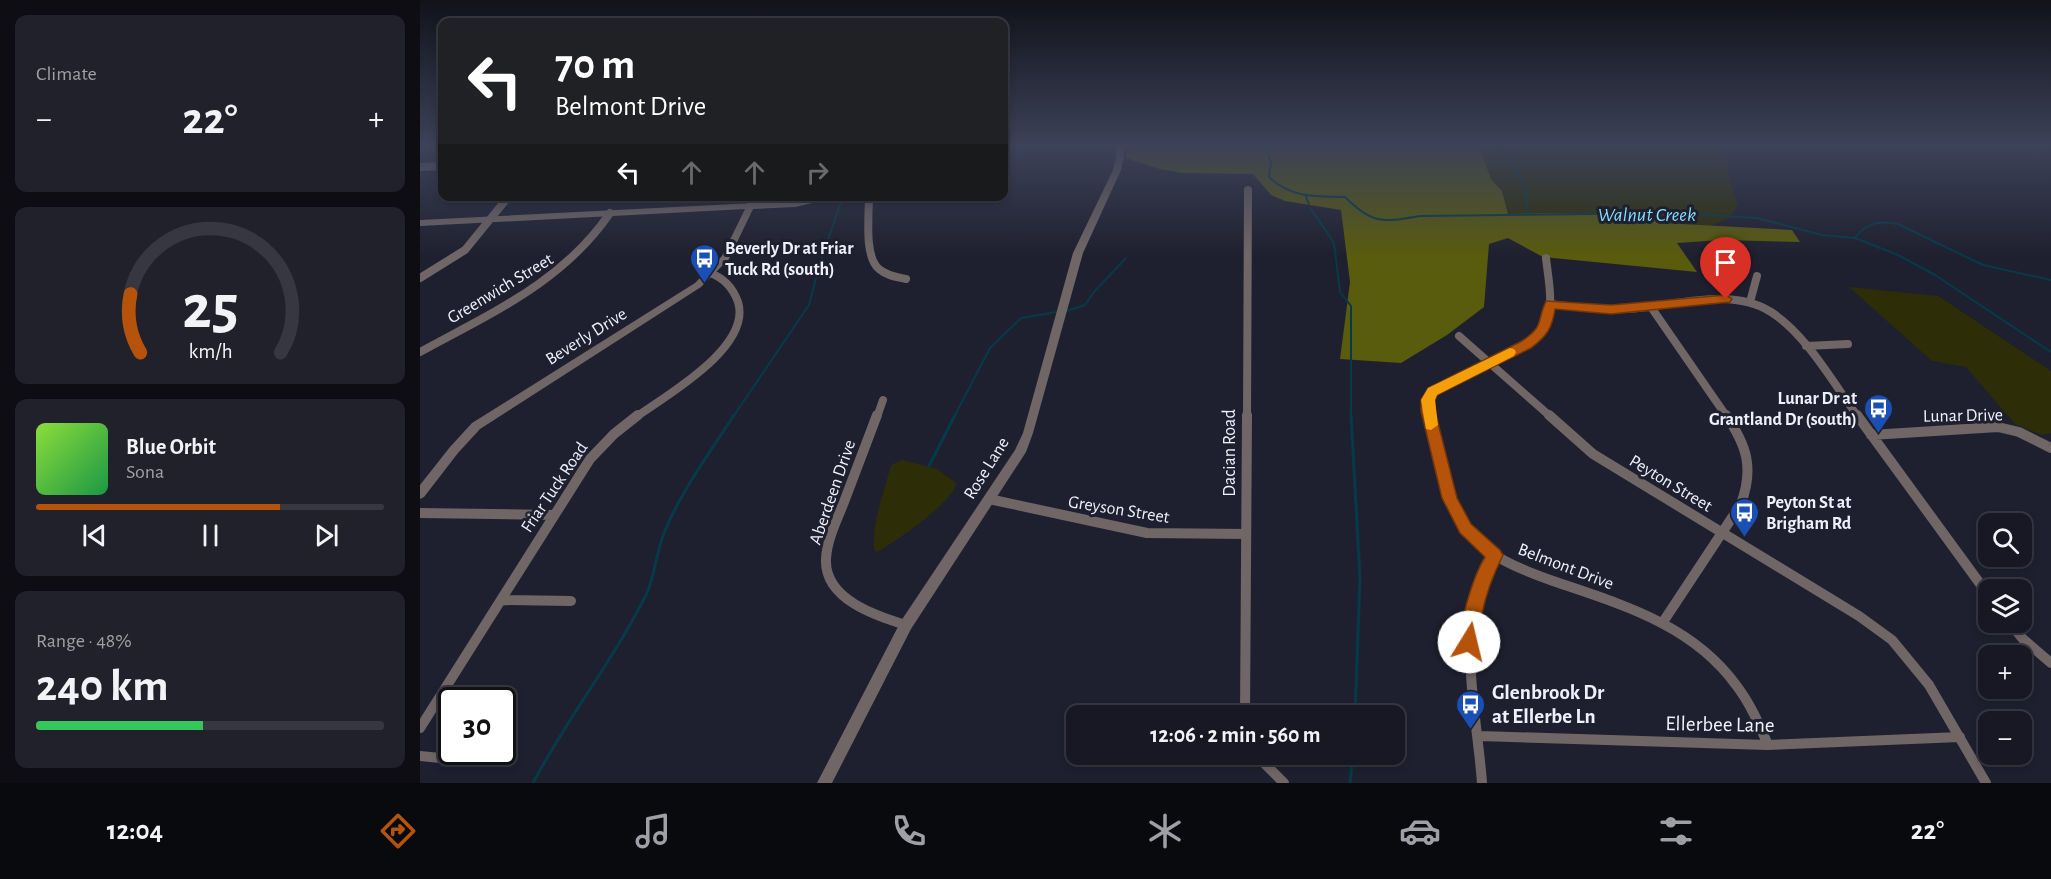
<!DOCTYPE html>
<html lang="en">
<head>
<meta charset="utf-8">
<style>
	:root { --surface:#171823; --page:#20212b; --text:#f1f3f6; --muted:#9ea0a6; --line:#363741; --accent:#b45309 }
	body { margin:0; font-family:"Alegreya Sans",sans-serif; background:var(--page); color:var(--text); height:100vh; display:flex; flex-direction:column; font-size:22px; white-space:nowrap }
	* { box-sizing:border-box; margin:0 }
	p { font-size:20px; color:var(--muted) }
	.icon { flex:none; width:33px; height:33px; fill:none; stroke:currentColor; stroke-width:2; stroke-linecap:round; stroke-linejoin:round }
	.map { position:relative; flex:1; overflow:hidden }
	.details { display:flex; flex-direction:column; gap:15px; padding:15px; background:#0d0d13; width:420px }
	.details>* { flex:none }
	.guide { position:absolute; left:18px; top:18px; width:570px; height:183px; border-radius:12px; box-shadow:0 3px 9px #0003,0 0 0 2px var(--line); background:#202124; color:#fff; overflow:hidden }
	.controls { position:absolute; left:1558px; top:513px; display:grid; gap:12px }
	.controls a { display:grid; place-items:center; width:54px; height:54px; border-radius:12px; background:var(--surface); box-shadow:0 3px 9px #0003,0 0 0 2px var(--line); font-size:30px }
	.speed { position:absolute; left:18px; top:687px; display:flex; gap:12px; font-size:30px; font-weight:700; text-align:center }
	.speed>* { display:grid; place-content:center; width:78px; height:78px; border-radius:50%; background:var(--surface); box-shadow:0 3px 9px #0003,0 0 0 2px var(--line); line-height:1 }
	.speed .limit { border:3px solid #111; border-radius:9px; background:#fff; color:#111 }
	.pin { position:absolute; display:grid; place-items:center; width:51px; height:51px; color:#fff; margin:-62px -26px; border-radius:50% 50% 50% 0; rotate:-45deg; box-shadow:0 0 6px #0007 }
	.pin .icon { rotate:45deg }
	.me { position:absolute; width:66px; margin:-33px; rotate:9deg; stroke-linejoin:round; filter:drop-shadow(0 0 4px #0008) }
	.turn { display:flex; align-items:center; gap:21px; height:126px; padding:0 18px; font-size:27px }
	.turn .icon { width:78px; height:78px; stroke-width:2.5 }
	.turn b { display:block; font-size:42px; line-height:51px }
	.lanes { display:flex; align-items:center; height:57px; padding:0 18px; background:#0003; justify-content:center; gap:30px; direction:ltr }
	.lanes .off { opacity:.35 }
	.big { font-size:45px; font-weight:700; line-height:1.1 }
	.details .tile { flex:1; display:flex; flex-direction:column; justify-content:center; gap:9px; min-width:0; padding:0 21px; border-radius:12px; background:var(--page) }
	.details .dial { align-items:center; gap:0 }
	.dial svg { height:156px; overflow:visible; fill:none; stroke:var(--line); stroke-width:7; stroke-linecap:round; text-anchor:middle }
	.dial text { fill:var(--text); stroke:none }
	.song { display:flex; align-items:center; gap:18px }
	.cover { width:72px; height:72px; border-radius:9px; background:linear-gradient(135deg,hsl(90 70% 55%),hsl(140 70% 35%)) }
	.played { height:6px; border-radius:3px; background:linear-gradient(90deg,var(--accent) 70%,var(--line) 70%) }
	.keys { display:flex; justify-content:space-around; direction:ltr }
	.heat { display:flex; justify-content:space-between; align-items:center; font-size:33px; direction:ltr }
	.charge { height:9px; border-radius:4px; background:linear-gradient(90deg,#34c759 48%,var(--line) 0) }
	.trip { position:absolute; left:646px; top:705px; width:339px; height:60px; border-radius:12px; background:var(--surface); box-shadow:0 3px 9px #0003,0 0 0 2px var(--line); font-weight:700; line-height:60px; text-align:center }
	.dock { display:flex; height:96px; justify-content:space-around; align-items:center; background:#090a0e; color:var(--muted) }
	.dock .icon { width:42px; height:42px }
	.dock .selected { color:var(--accent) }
	.dock b { font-size:27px; color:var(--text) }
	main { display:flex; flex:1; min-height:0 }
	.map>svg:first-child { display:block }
	.green { fill:#2d2e07 }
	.forest { fill:#595b0d }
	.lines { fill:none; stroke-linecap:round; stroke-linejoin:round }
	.stream-far1 { stroke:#063a49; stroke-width:2 }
	.stream { stroke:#063a49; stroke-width:3 }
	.minor-far1 { stroke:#706666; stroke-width:8 }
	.minor { stroke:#706666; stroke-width:10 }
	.tertiary { fill:#706666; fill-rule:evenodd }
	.route { fill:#b45309; stroke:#753606; stroke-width:1.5 }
	.slow { fill:#f59e0b }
	.labels { text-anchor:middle; stroke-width:6; stroke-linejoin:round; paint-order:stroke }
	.poi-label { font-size:18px; font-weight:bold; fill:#eff0fb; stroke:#1f202f; text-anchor:start }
	.street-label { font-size:18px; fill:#eff0fb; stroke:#1f202f }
	.water-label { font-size:20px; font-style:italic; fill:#81defe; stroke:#1f202f }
	.near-poi-label { font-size:21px; font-weight:bold; fill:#eff0fb; stroke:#1f202f; text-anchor:start }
	.near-street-label { font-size:21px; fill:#eff0fb; stroke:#1f202f }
</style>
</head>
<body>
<main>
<section class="details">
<div class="tile"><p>Climate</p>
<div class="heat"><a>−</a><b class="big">22°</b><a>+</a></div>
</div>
<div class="tile dial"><svg viewBox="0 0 100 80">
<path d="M14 69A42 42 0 1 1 86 69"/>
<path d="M14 69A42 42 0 0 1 9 39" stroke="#b45309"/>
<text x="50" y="56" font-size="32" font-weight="700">25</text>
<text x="50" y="72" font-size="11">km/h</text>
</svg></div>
<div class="tile">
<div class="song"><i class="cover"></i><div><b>Blue Orbit</b><p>Sona</p></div></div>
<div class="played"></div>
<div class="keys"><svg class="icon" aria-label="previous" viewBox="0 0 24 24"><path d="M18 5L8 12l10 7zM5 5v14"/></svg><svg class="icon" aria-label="pause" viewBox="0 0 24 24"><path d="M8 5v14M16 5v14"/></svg><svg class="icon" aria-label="next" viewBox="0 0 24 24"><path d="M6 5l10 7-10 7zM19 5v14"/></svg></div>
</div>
<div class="tile"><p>Range · 48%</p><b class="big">240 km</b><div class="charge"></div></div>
</section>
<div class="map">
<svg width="1631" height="783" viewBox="0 0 1631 783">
	<rect width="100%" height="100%" fill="#1f202f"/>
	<path class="green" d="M1059,146H1293L1307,160L1309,179L1318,204L1309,219L1290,226L1242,223L1231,217L1206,218L1179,214H1088L1082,191L1071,179Z
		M1429,287L1518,296L1631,371V433L1622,435L1595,424L1546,367L1512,361Z
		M482,460L517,469L536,483C535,501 474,543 457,552L454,550C452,521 464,493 471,465Z"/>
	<path class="forest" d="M705,146H1059L1071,179L1082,191L1088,214C1118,213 1150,213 1180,214C1198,215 1219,224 1235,215L1242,223L1372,230L1380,242L1301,240L1257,243L1277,272L1123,257L1088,238L1069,244L1064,307L1027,335L981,363L920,359L930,282L921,210L865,201L851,195L833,174L762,173L740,169L706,158Z"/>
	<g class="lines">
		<path class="stream-far1" d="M845,146L851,162L849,177C870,198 897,197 925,197C953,225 963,222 1000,216L1259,213L1337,218L1402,235L1435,238L1478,255L1515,275L1631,352
			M1081,146L1105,186L1108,213
			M886,197L889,204
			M891,209L914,243L920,292L931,306V417
			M1435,238C1447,222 1458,221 1478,224L1563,265L1631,280
			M646,311L665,305L674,292L706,258
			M313,417L389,305L399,266L423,196
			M534,417L570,348L601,318L637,312"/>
		<path class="stream" d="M931,415L940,578L935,716
			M509,466L535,415
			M113,783C147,718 193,661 226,595C235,576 236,553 244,533C261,491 289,454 314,415
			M930,783L933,754"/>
		<path class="minor-far1" d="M0,167L22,166
			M449,196C449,215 444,257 459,269C467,276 477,277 486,279
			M330,207L334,196
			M0,278L45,250L89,196
			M1330,302L1337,276
			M1130,304C1156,307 1181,310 1207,309C1253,307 1309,286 1351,312C1386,334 1414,384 1438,417
			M1231,307L1307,417
			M1039,336L1131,417
			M1386,346L1428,344
			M0,352C71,313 143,282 190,213
			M216,417C247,395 332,347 318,302C313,288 304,278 290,273
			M457,417L463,400
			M827,417L828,190
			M1009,417V402L1017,389C1045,369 1118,354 1128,318C1133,299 1128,277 1126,258"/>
		<path class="minor" d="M457,415C446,444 435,473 424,502C417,520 407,539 406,559C404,599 456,616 486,625
			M1009,415C1017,453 1022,495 1045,528C1065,556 1102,570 1133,581C1200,604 1272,624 1316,685C1330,703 1339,724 1348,745
			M1129,415L1173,454L1439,616L1472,640L1509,685L1566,783
			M1437,415L1569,596
			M1451,435L1578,427L1599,432L1631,448
			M569,499L727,533L826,534
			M0,513L133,515
			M81,600L151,601
			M1243,622L1321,504C1334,468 1327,446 1306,415
			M1589,622L1603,639L1631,663
			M825,716L827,415
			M0,728L170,459L194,434L218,415
			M1060,736L1348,745L1540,737
			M835,754L864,783
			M0,756L60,762
			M1062,783C1058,727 1044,668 1054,611C1057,591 1066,573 1075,555"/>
		<path class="tertiary" d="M696,146H704V157L701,170L663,253L613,433L606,452L491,629L412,783H397L481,621L595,450L603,433L653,253L693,170L696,157Z
			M402,196H423L375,207L333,209L309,259L281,287L60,429L38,453L4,497L0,499V485L30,447L52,423L275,283L302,256L325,209L0,226V220L375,201Z"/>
	</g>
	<linearGradient id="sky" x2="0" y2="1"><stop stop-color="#11121a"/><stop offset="0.57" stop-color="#3c4258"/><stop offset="1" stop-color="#3c4258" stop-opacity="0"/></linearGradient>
	<rect width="1631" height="256" fill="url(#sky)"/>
	<path class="route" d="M1306,295L1312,299L1310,302L1191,314L1135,309C1132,328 1127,336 1111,348L1017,395L1015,400V411L1037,498L1051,524L1080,550L1083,555C1073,575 1066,593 1062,614C1059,625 1059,637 1055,647L1049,649L1043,647C1035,629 1055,573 1065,557L1040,533L1022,498L1001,411V400L1008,388L1102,341C1125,325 1116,323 1126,301L1191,305Z"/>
	<path class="slow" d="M1090,348L1094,349L1096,352L1094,356L1017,395L1015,400L1018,425L1011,430L1006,429L1001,400L1008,388Z"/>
	<defs>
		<symbol id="bus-pin" viewBox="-11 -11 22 30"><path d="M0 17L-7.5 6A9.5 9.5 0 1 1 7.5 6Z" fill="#1a4fb4" stroke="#1f202f"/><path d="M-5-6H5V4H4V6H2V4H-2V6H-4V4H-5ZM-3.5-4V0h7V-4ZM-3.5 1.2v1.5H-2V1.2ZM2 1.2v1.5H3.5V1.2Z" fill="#fff"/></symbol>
	</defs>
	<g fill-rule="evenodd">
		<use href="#bus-pin" x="268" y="242" width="33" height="45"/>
		<use href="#bus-pin" x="1442" y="392" width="33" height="45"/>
		<use href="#bus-pin" x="1308" y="496" width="33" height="45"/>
		<use href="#bus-pin" x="1034" y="688" width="33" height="45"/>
	</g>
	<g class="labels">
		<g class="poi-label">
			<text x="305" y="254">Beverly Dr at Friar<tspan x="305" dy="21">Tuck Rd (south)</tspan></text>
			<text x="1437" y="404" text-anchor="end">Lunar Dr at<tspan x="1437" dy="21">Grantland Dr (south)</tspan></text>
			<text x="1346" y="508">Peyton St at<tspan x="1346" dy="21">Brigham Rd</tspan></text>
		</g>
		<g class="street-label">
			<text transform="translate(80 288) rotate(-31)" y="6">Greenwich Street</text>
			<text transform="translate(166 336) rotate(-32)" y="6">Beverly Drive</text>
			<text transform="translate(1543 415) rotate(-1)" y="6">Lunar Drive</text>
			<text transform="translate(809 453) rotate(-90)" y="6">Dacian Road</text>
			<text transform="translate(566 468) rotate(-58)" y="6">Rose Lane</text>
			<text transform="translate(1251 483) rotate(31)" y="6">Peyton Street</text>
			<text transform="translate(134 487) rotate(-56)" y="6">Friar Tuck Road</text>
			<text transform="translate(412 492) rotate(-71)" y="6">Aberdeen Drive</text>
			<text transform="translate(699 509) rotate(9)" y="6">Greyson Street</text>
			<text transform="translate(1146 566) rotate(21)" y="6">Belmont Drive</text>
		</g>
		<g class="water-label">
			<text x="1227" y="221">Walnut Creek</text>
		</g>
		<g class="near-poi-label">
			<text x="1072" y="699">Glenbrook Dr<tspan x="1072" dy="24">at Ellerbe Ln</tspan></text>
		</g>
		<g class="near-street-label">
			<text transform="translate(1300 724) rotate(1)" y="7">Ellerbee Lane</text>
		</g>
	</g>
</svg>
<div class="controls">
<a><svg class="icon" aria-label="search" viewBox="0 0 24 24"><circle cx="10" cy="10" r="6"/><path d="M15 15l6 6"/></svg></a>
<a><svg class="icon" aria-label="layers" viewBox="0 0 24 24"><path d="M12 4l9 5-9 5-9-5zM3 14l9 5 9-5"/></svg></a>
<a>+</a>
<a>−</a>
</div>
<div class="speed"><div class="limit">30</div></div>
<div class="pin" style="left:1306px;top:299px;background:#d93025"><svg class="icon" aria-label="arrive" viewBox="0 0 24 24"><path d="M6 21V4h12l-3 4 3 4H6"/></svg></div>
<svg class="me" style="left:1049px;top:642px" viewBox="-20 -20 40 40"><circle r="19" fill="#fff"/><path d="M0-13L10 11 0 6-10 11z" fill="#b45309"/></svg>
<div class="trip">12:06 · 2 min · 560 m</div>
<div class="guide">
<div class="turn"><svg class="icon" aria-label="left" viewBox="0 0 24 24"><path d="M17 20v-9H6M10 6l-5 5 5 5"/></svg><div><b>70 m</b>Belmont Drive</div></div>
<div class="lanes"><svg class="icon" aria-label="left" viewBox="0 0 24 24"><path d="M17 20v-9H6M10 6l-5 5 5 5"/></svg><svg class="icon off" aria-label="ahead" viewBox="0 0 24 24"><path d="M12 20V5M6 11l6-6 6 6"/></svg><svg class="icon off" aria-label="ahead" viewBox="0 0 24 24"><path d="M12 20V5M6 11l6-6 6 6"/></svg><svg class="icon off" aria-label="right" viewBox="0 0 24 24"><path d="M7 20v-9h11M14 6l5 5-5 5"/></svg></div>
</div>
</div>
</main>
<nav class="dock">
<b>12:04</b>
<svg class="icon selected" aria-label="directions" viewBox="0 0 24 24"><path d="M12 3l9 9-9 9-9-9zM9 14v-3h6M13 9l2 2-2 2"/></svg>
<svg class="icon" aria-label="music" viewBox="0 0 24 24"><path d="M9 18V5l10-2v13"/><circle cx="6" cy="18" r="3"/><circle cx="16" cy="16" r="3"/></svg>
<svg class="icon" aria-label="phone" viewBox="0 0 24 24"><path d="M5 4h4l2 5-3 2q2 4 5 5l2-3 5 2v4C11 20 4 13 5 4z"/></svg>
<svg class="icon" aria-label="climate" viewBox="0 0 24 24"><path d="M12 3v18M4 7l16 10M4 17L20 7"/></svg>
<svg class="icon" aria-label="car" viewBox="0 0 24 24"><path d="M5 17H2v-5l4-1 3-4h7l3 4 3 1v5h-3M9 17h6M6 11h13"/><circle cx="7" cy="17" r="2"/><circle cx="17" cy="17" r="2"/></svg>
<svg class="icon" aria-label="filters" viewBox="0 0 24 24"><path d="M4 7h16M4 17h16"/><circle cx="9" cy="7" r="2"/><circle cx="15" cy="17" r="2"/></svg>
<b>22°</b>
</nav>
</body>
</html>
